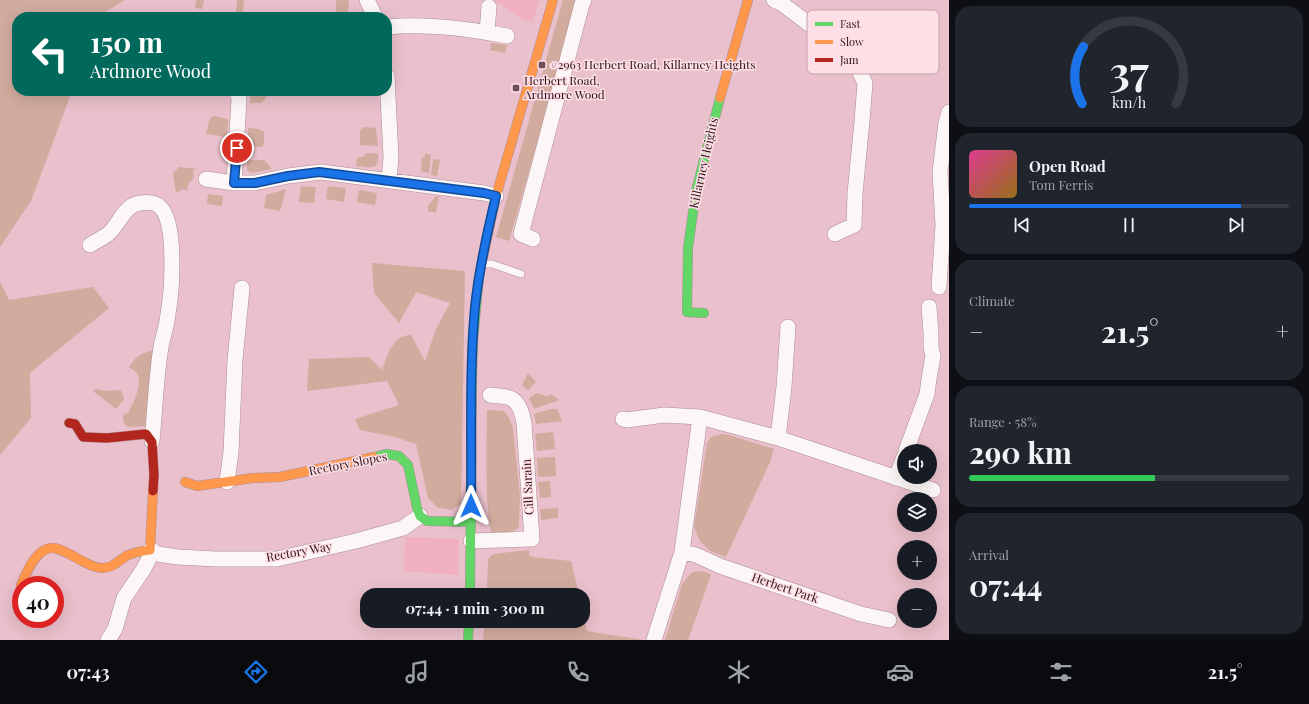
<!DOCTYPE html>
<html lang="en">
<head>
<meta charset="utf-8">
<style>
	:root { --surface:#171b24; --page:#20242c; --text:#f1f3f6; --muted:#9ea1a6; --line:#363941; --accent:#1a73e8 }
	body { margin:0; font-family:"Playfair Display",serif; background:var(--page); color:var(--text); height:100vh; display:flex; flex-direction:column; font-size:15px; white-space:nowrap }
	* { box-sizing:border-box; margin:0 }
	p { font-size:13px; color:var(--muted) }
	.icon { flex:none; width:22px; height:22px; fill:none; stroke:currentColor; stroke-width:2; stroke-linecap:round; stroke-linejoin:round }
	.map { position:relative; flex:1; overflow:hidden }
	.drawer { display:flex; flex-direction:column; gap:6px; padding:6px; background:#0d0f14; width:360px }
	.drawer>* { flex:none }
	.hud { position:absolute; left:12px; top:12px; width:380px; height:84px; border-radius:16px; box-shadow:0 4px 16px #0002; background:#00695c; color:#fff; overflow:hidden }
	.tools { position:absolute; left:897px; top:444px; display:grid; gap:8px }
	.tools a { display:grid; place-items:center; width:40px; height:40px; border-radius:50%; background:var(--surface); box-shadow:0 4px 16px #0002; font-size:20px }
	.speed { position:absolute; left:12px; top:576px; display:flex; gap:8px; font-size:20px; font-weight:700; text-align:center }
	.speed>* { display:grid; place-content:center; width:52px; height:52px; border-radius:50%; background:var(--surface); box-shadow:0 4px 16px #0002; line-height:1 }
	.speed .limit { border:6px solid #d22; background:#fff; color:#111 }
	.pin { position:absolute; display:grid; place-items:center; width:34px; height:34px; color:#fff; margin:-17px; border:2px solid #fff; border-radius:50%; box-shadow:0 1px 4px #0007 }
	.me { position:absolute; width:44px; margin:-22px; rotate:0deg; stroke-linejoin:round; filter:drop-shadow(0 0 3px #0008) }
	.turn { display:flex; align-items:center; gap:14px; height:84px; padding:0 12px; font-size:18px }
	.turn .icon { width:52px; height:52px; stroke-width:2.5 }
	.turn b { display:block; font-size:28px; line-height:34px }
	.big { font-size:30px; font-weight:700; line-height:1.1 }
	.drawer .tile { flex:1; display:flex; flex-direction:column; justify-content:center; gap:6px; min-width:0; padding:0 14px; border-radius:16px; background:var(--page) }
	.drawer .dial { align-items:center; gap:0 }
	.dial svg { height:104px; overflow:visible; fill:none; stroke:var(--line); stroke-width:7; stroke-linecap:round; text-anchor:middle }
	.dial text { fill:var(--text); stroke:none }
	.song { display:flex; align-items:center; gap:12px }
	.cover { width:48px; height:48px; border-radius:6px; background:linear-gradient(135deg,hsl(330 70% 55%),hsl(40 70% 35%)) }
	.played { height:4px; border-radius:2px; background:linear-gradient(90deg,var(--accent) 85%,var(--line) 85%) }
	.keys { display:flex; justify-content:space-around; direction:ltr }
	.heat { display:flex; justify-content:space-between; align-items:center; font-size:22px; direction:ltr }
	.charge { height:6px; border-radius:3px; background:linear-gradient(90deg,#34c759 58%,var(--line) 0) }
	.trip { position:absolute; left:360px; top:588px; width:230px; height:40px; border-radius:16px; background:var(--surface); box-shadow:0 4px 16px #0002; font-weight:700; line-height:40px; text-align:center }
	.tabs { display:flex; height:64px; justify-content:space-around; align-items:center; background:#090b0e; color:var(--muted) }
	.tabs .icon { width:28px; height:28px }
	.tabs .active { color:var(--accent) }
	.tabs b { font-size:18px; color:var(--text) }
	main { display:flex; flex:1; min-height:0 }
	.map>svg:first-child { display:block }
	.built { fill:#f0b0c1 }
	.green { fill:#d1ab9e }
	.lines { fill:none; stroke-linecap:round; stroke-linejoin:round }
	.lane-casing { stroke:#ab8c95; stroke-width:8 }
	.street-casing { stroke:#ab8c95; stroke-width:16 }
	.fast-casing { stroke:#ab8c95; stroke-width:10 }
	.slow-casing { stroke:#ab8c95; stroke-width:10 }
	.jam-casing { stroke:#ab8c95; stroke-width:10 }
	.lane { stroke:#fcf6f7; stroke-width:7 }
	.street { stroke:#fcf6f7; stroke-width:15 }
	.fast { stroke:#63d668; stroke-width:9 }
	.slow { stroke:#ff974d; stroke-width:9 }
	.jam { stroke:#b3261e; stroke-width:9 }
	.route-casing { stroke:#114b97; stroke-width:10 }
	.route { stroke:#1a73e8; stroke-width:7 }
	.poi-dot { fill:#6e4e58; stroke:#ffdfe6; stroke-width:1.5 }
	.labels { text-anchor:middle; stroke-width:3; stroke-linejoin:round; paint-order:stroke }
	.poi-label { font-size:12px; fill:#2c111a; stroke:#ffdfe6; text-anchor:start }
	.street-label { font-size:12px; fill:#2c111a; stroke:#ffdfe6 }
	.key { fill:#ffdfe6; stroke:#c0a1a9; stroke-width:1 }
	.key-label { font-size:11px; fill:#2c111a }
</style>
</head>
<body>
<main>
<div class="map">
<svg width="949" height="640" viewBox="0 0 949 640">
	<rect width="100%" height="100%" fill="#e9c0cb"/>
	<path class="built" d="M494,0H540L532,22L521,18Z
		M406,537L459,539L458,575L403,571Z"/>
	<path class="green" d="M0,0H125L97,17H17V91H72L31,201L0,247Z
		M196,0H204L202,9L195,8Z
		M237,0H244L243,13H236Z
		M336,0H348L349,5L348,13L340,16L336,13Z
		M563,0H578L509,241L496,237Z
		M491,43L507,45L505,53L490,50Z
		M251,91H266V98L261,103H250Z
		M214,116L228,119L227,137L206,134L210,118Z
		M364,127L376,128L378,146L360,145V130Z
		M248,128L260,129L261,131H264V143L262,147L248,146Z
		M366,153L378,154C379,172 369,167 356,166L357,158L363,157Z
		M425,153L431,155L429,173L421,171L422,158L425,156Z
		M433,159L440,160L437,176L431,175Z
		M247,160H264L272,169L251,173L247,170Z
		M179,167L198,169L194,170L193,173L194,177L188,185L187,191L183,189L176,193L173,173Z
		M301,186L316,187L314,203L299,202Z
		M328,186L346,188L344,202L326,199Z
		M286,189L280,211L264,208L266,195Z
		M359,190L377,193L375,205L357,202Z
		M208,194L223,196L222,206L207,204Z
		M436,196H439L436,213L428,211V206Z
		M372,263L465,271L461,504L451,510L437,507L428,498L416,444L395,437L360,430L355,419L399,405L387,381L307,391L309,359L369,357L382,370C388,355 392,335 411,335L425,361L436,329L450,303L416,292L399,323L374,293Z
		M0,281L9,300L93,287L109,308L30,373L31,418L0,455Z
		M156,350L148,426L128,427C123,423 122,420 124,414L128,413C134,402 149,373 129,368C134,356 144,352 156,350Z
		M528,373L536,382L528,390L522,385Z
		M96,389L105,391L120,390L122,392L124,399L116,409L93,391Z
		M537,393L545,396H549L551,394L559,400L534,409L529,398Z
		M551,409H557L562,421L536,424L534,414Z
		M487,410L504,411L509,418L513,428L520,496L519,527C511,534 504,536 493,535C484,525 487,429 487,410Z
		M553,432L555,449L537,451L535,434Z
		M722,434L729,435L774,449L770,462L726,557L710,551L700,541L694,527L707,443L711,437Z
		M555,457L556,476L538,477L537,458Z
		M550,481L551,497L540,498L538,482Z
		M558,508V518L541,520L540,509Z
		M529,550V555L533,557L571,561L579,595H487L488,559L493,554Z
		M697,571L706,572L711,575L688,640H665L682,584L691,573Z
		M583,613L587,631L643,640H483L485,621H583Z"/>
	<g class="lines">
		<defs>
			<path id="lane" d="M483,264H492L521,274"/>
			<path id="street" d="M367,0L375,17
				M774,0L781,3L841,48L855,62L865,83L862,121L855,193L854,225L835,234
				M387,27C427,23 468,29 507,36
				M487,32L489,7
				M387,76L391,157L389,181
				M206,179L234,183H255L288,176L321,172L484,193L496,196
				M234,183L239,99L237,91
				M533,239L521,234L582,4L584,0
				M90,245C96,241 103,238 108,234C119,225 124,205 140,203C146,202 155,202 160,207C177,222 172,292 168,314C167,325 163,336 161,347C156,378 155,410 152,441
				M939,287L943,225L940,172L946,123L949,112
				M623,419L627,420L664,415L700,417L778,438L933,490
				M778,438L784,387L788,327
				M906,451L927,394L929,379L933,356L931,348V333L929,307
				M896,478L904,457
				M227,482L231,452L235,360L242,288
				M471,541L532,539L524,423C522,414 520,402 510,398C505,396 496,396 490,395
				M150,550L158,554L178,557L216,559H277L356,541L403,528L420,516
				M682,552L696,555L720,566L861,614L889,620
				M108,640L115,629L124,598L143,570L153,551
				M654,640L682,552L700,417"/>
			<path id="fast" d="M704,313L687,312L688,248L696,191L720,98
				M374,457L386,454L399,456L408,465L417,508L420,516L427,521L471,522
				M470,595L472,379L473,342L478,287
				M468,640L469,621"/>
			<path id="slow" d="M720,98L748,0
				M478,287L479,276L496,196L553,0
				M185,482L197,486L253,478L280,477L374,457
				M21,585C26,573 37,546 54,548C64,550 73,556 82,561C88,564 95,568 102,568C113,568 118,561 126,556C134,552 142,551 150,550L153,491"/>
			<path id="jam" d="M69,423L75,424L83,437L107,438L146,434L152,442L154,475L153,491"/>
		</defs>
		<use href="#lane" class="lane-casing"/>
		<use href="#street" class="street-casing"/>
		<use href="#fast" class="fast-casing"/>
		<use href="#slow" class="slow-casing"/>
		<use href="#jam" class="jam-casing"/>
		<use href="#lane" class="lane"/>
		<use href="#street" class="street"/>
		<use href="#fast" class="fast"/>
		<use href="#slow" class="slow"/>
		<use href="#jam" class="jam"/>
	</g>
	<g class="lines">
		<defs>
			<path id="route" d="M237,148L234,183H255L288,176L319,172L484,193L496,196C487,233 479,269 475,307C469,373 472,440 471,506"/>
		</defs>
		<use href="#route" class="route-casing"/>
		<use href="#route" class="route"/>
	</g>
	<g class="poi-dot">
		<rect x="538" y="61" width="8" height="8" rx="2"/>
		<rect x="512" y="84" width="8" height="8" rx="2"/>
	</g>
	<g class="labels">
		<g class="poi-label">
			<text x="550" y="69">#2963 Herbert Road, Killarney Heights</text>
			<text x="524" y="85">Herbert Road,<tspan x="524" dy="14">Ardmore Wood</tspan></text>
		</g>
		<g class="street-label">
			<text transform="translate(704 163) rotate(-77)" y="4">Killarney Heights</text>
			<text transform="translate(348 464) rotate(-11)" y="4">Rectory Slopes</text>
			<text transform="translate(528 487) rotate(-93)" y="4">Cill Sarain</text>
			<text transform="translate(299 552) rotate(-10)" y="4">Rectory Way</text>
			<text transform="translate(785 588) rotate(19)" y="4">Herbert Park</text>
		</g>
	</g>
	<rect x="807" y="10" width="132" height="64" rx="6" class="key"/>
	<rect x="815" y="22" width="18" height="4" fill="#63d668"/>
	<rect x="815" y="40" width="18" height="4" fill="#ff974d"/>
	<rect x="815" y="58" width="18" height="4" fill="#b3261e"/>
	<g class="key-label">
		<text x="840" y="28">Fast</text>
		<text x="840" y="46">Slow</text>
		<text x="840" y="64">Jam</text>
	</g>
</svg>
<div class="tools">
<a><svg class="icon" aria-label="sound" viewBox="0 0 24 24"><path d="M4 9h4l5-4v14l-5-4H4zM17 9q2 3 0 6"/></svg></a>
<a><svg class="icon" aria-label="layers" viewBox="0 0 24 24"><path d="M12 4l9 5-9 5-9-5zM3 14l9 5 9-5"/></svg></a>
<a>+</a>
<a>−</a>
</div>
<div class="speed"><div class="limit">40</div></div>
<div class="pin" style="left:237px;top:148px;background:#d93025"><svg class="icon" aria-label="arrive" viewBox="0 0 24 24"><path d="M6 21V4h12l-3 4 3 4H6"/></svg></div>
<svg class="me" style="left:471px;top:506px" viewBox="-20 -20 40 40"><path d="M0-17L14 15 0 8-14 15z" fill="#1a73e8" stroke="#fff" stroke-width="4"/></svg>
<div class="trip">07:44 · 1 min · 300 m</div>
<div class="hud">
<div class="turn"><svg class="icon" aria-label="left" viewBox="0 0 24 24"><path d="M17 20v-9H6M10 6l-5 5 5 5"/></svg><div><b>150 m</b>Ardmore Wood</div></div>
</div>
</div>
<section class="drawer">
<div class="tile dial"><svg viewBox="0 0 100 80">
<path d="M14 69A42 42 0 1 1 86 69"/>
<path d="M14 69A42 42 0 0 1 15 25" stroke="#1a73e8"/>
<text x="50" y="56" font-size="32" font-weight="700">37</text>
<text x="50" y="72" font-size="11">km/h</text>
</svg></div>
<div class="tile">
<div class="song"><i class="cover"></i><div><b>Open Road</b><p>Tom Ferris</p></div></div>
<div class="played"></div>
<div class="keys"><svg class="icon" aria-label="previous" viewBox="0 0 24 24"><path d="M18 5L8 12l10 7zM5 5v14"/></svg><svg class="icon" aria-label="pause" viewBox="0 0 24 24"><path d="M8 5v14M16 5v14"/></svg><svg class="icon" aria-label="next" viewBox="0 0 24 24"><path d="M6 5l10 7-10 7zM19 5v14"/></svg></div>
</div>
<div class="tile"><p>Climate</p>
<div class="heat"><a>−</a><b class="big">21.5°</b><a>+</a></div>
</div>
<div class="tile"><p>Range · 58%</p><b class="big">290 km</b><div class="charge"></div></div>
<div class="tile"><p>Arrival</p><b class="big">07:44</b></div>
</section>
</main>
<nav class="tabs">
<b>07:43</b>
<svg class="icon active" aria-label="directions" viewBox="0 0 24 24"><path d="M12 3l9 9-9 9-9-9zM9 14v-3h6M13 9l2 2-2 2"/></svg>
<svg class="icon" aria-label="music" viewBox="0 0 24 24"><path d="M9 18V5l10-2v13"/><circle cx="6" cy="18" r="3"/><circle cx="16" cy="16" r="3"/></svg>
<svg class="icon" aria-label="phone" viewBox="0 0 24 24"><path d="M5 4h4l2 5-3 2q2 4 5 5l2-3 5 2v4C11 20 4 13 5 4z"/></svg>
<svg class="icon" aria-label="climate" viewBox="0 0 24 24"><path d="M12 3v18M4 7l16 10M4 17L20 7"/></svg>
<svg class="icon" aria-label="car" viewBox="0 0 24 24"><path d="M5 17H2v-5l4-1 3-4h7l3 4 3 1v5h-3M9 17h6M6 11h13"/><circle cx="7" cy="17" r="2"/><circle cx="17" cy="17" r="2"/></svg>
<svg class="icon" aria-label="filters" viewBox="0 0 24 24"><path d="M4 7h16M4 17h16"/><circle cx="9" cy="7" r="2"/><circle cx="15" cy="17" r="2"/></svg>
<b>21.5°</b>
</nav>
</body>
</html>
